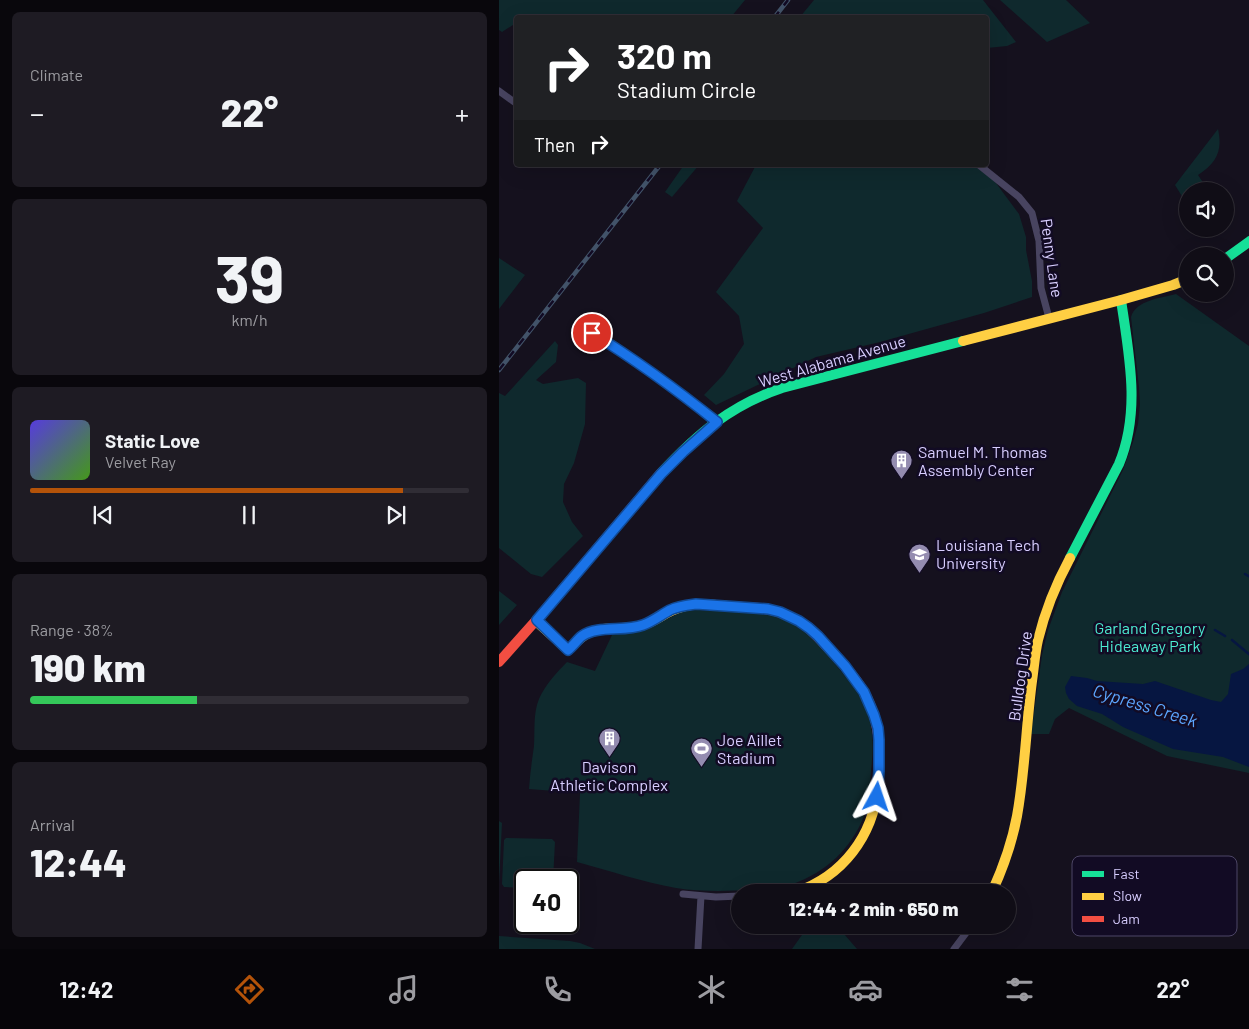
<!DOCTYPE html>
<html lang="en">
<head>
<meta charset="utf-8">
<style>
	:root { --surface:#100d16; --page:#1e1b23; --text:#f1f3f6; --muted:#9c9ca1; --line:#302d35; --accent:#b45309 }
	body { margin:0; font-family:Barlow,sans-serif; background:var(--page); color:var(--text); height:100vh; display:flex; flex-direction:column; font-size:19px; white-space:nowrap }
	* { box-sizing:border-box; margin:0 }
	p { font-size:16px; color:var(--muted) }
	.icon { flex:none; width:28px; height:28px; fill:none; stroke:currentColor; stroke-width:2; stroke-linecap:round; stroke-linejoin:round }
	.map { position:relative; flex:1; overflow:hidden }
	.drawer { display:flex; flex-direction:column; gap:12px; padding:12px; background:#09070c; width:499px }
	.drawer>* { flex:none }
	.hud { position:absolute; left:15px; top:15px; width:475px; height:152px; border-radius:5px; box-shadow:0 5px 20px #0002,0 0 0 1px var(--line); background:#202124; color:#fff; overflow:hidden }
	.tools { position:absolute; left:680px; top:182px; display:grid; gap:10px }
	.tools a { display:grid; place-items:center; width:55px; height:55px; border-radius:50%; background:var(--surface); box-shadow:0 5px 20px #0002,0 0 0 1px var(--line); font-size:25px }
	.speed { position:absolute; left:15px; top:869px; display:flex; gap:10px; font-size:25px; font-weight:700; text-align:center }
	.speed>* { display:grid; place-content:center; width:65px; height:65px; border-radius:50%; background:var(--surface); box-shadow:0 5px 20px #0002,0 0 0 1px var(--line); line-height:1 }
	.speed .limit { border:2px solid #111; border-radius:8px; background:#fff; color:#111 }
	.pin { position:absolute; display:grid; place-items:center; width:42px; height:42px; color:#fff; margin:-21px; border:2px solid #fff; border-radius:50%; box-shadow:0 1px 5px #0007 }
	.me { position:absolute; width:55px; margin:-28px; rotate:5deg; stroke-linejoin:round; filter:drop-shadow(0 0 4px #0008) }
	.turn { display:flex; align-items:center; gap:18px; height:105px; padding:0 20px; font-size:22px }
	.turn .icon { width:65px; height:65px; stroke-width:2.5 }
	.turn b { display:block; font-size:35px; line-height:42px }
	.then { display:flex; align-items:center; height:48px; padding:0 20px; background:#0003; gap:10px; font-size:19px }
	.big { font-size:38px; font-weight:800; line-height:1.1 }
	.drawer .widget { flex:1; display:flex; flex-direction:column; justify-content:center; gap:8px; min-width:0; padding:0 18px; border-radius:8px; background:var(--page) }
	.drawer .dial { align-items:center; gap:0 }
	.dial b { font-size:65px; line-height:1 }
	.song { display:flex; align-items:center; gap:15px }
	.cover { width:60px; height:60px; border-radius:8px; background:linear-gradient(135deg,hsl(250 70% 55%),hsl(100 70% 35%)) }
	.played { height:5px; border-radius:2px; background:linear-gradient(90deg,var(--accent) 85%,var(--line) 85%) }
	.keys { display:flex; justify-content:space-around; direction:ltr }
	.heat { display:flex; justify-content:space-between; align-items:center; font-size:28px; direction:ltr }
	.charge { height:8px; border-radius:4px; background:linear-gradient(90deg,#34c759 38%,var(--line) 0) }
	.trip { position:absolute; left:232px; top:884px; width:285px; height:50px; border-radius:25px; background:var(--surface); box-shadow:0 5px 20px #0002,0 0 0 1px var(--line); font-weight:800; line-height:50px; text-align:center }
	.tabs { display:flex; height:80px; justify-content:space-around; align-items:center; background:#060509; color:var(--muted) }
	.tabs .icon { width:35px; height:35px }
	.tabs .selected { color:var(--accent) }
	.tabs b { font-size:22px; color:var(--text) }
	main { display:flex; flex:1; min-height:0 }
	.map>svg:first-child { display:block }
	.green { fill:#0f292d }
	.water { fill:#061641 }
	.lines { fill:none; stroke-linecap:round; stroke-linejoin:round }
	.stream { stroke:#061641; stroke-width:2.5 }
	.street { stroke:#484460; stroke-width:7 }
	.fast { stroke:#16e098; stroke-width:10 }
	.slow { stroke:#ffcf43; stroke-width:10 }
	.jam { stroke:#f24e42; stroke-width:10 }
	.rail-casing { stroke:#425369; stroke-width:4.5 }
	.rail { stroke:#120b24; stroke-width:2.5; stroke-dasharray:8; stroke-linecap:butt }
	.route-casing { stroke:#114b97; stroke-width:12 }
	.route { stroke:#1a73e8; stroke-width:9 }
	.labels { text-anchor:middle; stroke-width:5; stroke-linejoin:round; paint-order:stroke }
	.street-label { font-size:16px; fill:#d8ceff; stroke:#120b24 }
	.poi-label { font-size:16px; fill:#d8ceff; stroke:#120b24; text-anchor:start }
	.park-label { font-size:16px; fill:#4decd2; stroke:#120b24 }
	.water-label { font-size:18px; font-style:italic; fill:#5ca6ff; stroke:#120b24 }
	.key { fill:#120b24; stroke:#4d4666; stroke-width:1 }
	.key-label { font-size:14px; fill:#d8ceff }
</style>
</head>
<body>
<main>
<section class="drawer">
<div class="widget"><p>Climate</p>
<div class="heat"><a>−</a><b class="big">22°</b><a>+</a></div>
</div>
<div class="widget dial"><b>39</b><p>km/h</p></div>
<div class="widget">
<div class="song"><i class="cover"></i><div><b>Static Love</b><p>Velvet Ray</p></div></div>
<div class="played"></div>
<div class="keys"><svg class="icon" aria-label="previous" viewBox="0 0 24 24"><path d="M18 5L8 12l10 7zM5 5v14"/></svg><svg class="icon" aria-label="pause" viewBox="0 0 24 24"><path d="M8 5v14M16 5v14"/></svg><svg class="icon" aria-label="next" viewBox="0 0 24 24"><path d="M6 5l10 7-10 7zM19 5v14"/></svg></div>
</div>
<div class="widget"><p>Range · 38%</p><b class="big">190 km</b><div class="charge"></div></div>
<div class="widget"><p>Arrival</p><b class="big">12:44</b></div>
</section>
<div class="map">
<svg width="751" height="949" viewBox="0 0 751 949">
	<rect width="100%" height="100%" fill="#15111e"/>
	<path class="green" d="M0,0H246L232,17L18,18L17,23L3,32L0,30Z
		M315,0H484L517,42L508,46L488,48V18L301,17Z
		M501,0H567L591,23L548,42Z
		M719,129C724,152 717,163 699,175L705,184L714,191H689V206L676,185Z
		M185,165H200L173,197L166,192Z
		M257,165H474L494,179L520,214L527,237V250L533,281V297L485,313L381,342L317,357L217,405L205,395L225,374L245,344L240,316L217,292L264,228L238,201Z
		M0,258L26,275L0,309Z
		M677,294L750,346V773L668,756L570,708L556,719L550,734H532L543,655L549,630L563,592L624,470L634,442L639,424L641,404L640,387L632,317C637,300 662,298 677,294Z
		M56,341L59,345L57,362L37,380L44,384L79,378L87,383L86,424L75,463L65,484L64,502L73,522L84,536L43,577L32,574L0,548V393L6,396Z
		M0,591L18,605L0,625Z
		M199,610C224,612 268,610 289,621C312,633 330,656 346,676C352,684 359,692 363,701C366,706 368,713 370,718C375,736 374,753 372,771C371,786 370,802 365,816C352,849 327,872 294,884C281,889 266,889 253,890C228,891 202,892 177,888C144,882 111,871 78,862L81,793L30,789C31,774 33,760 35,746C36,731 34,713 40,699C46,685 58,672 68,662L96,671L113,635L149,628L185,611Z
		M0,821L3,823L0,883Z
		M7,838L53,839L56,842L54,880H26V888L5,887L3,884L5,840Z
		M310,925H333L345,934L358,949H293Z
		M0,936L71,941L81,943L96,949H0Z"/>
	<path class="water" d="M750,664V767L724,757L674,749L624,727L603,714L578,706L570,699L567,693L566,687L572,676L588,678L598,681L644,684L656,681L712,700L722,702L729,694L732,674L744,669Z"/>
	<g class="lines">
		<path class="stream" d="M746,574L751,577
			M716,630L726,636
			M733,640L751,655"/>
		<path class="street" d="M0,91L18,104
			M480,165L520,197L533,213L540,241L542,288L550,318
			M93,333C137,360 178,390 218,422
			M184,894L217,897L241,896
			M199,949L202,896
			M455,949L473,925"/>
		<path class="fast" d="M726,259L751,241
			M162,473C198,434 232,405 283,388L464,341
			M571,558L620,464C642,411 630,355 622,300"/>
		<path class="slow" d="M464,341L622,300L674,285L689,279
			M37,621L69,650C76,644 81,637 90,633C107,625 127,631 144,625C154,622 162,616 172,611C190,602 209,604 229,606
			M297,892C344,876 374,836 379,787
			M493,892C504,868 513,843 518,816C526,772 527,726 533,681C535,667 536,653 539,640C546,611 557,584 571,558"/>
		<path class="jam" d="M229,606C246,607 265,607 282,613C304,620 315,633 330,649C341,661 353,673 362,687C382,717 382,752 379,787
			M0,662L40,617L162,473"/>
		<defs>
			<path id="rail" d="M275,18L289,0
				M0,370L161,165"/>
		</defs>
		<use href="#rail" class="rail-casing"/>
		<use href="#rail" class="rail"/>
	</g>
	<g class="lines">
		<defs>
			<path id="route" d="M93,333C137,360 178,390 218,422L184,452L162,474L38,620L69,650C74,646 78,640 83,636C99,625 125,632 144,625C153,622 162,615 171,610C179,606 189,605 197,604L269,609L281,612L300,621L310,628L319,636L346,666L365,692L375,715L379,728L380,740V771L378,797"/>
		</defs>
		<use href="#route" class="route-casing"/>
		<use href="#route" class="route"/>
	</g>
	<defs>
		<symbol id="building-pin" viewBox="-11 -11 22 30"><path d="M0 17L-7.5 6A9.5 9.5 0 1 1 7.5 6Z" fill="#948cb0" stroke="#120b24"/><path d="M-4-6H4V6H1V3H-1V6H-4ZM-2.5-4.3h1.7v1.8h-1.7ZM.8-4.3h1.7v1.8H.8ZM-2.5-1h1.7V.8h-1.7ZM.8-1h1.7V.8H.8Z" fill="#fff"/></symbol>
		<symbol id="university-pin" viewBox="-11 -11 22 30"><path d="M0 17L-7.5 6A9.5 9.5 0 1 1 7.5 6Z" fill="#948cb0" stroke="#120b24"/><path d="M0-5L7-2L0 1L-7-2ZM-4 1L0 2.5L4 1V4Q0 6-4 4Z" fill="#fff"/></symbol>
		<symbol id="stadium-pin" viewBox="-11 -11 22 30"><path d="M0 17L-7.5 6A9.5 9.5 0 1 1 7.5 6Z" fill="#948cb0" stroke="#120b24"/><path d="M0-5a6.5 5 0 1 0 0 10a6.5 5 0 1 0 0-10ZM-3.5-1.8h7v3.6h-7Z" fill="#fff"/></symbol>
	</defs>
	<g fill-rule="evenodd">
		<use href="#building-pin" x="390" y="448" width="25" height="34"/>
		<use href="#university-pin" x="408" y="542" width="25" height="34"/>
		<use href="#building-pin" x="98" y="726" width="25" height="34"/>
		<use href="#stadium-pin" x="190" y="736" width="25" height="34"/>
	</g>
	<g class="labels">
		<g class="street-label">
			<text transform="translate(553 258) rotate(82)" y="6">Penny Lane</text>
			<text transform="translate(333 361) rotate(-16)" y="6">West Alabama Avenue</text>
			<text transform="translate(521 676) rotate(-82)" y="6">Bulldog Drive</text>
		</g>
		<g class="poi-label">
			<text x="419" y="458">Samuel M. Thomas<tspan x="419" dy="18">Assembly Center</tspan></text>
			<text x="437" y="551">Louisiana Tech<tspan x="437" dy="18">University</tspan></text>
			<text x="218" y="746">Joe Aillet<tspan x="218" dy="18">Stadium</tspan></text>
			<text x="110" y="773" text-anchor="middle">Davison<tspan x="110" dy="18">Athletic Complex</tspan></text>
		</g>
		<g class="park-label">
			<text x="651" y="634">Garland Gregory<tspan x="651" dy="18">Hideaway Park</tspan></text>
		</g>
		<g class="water-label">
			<text transform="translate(646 706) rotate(17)" y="6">Cypress Creek</text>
		</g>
	</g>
	<rect x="573" y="856" width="165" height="80" rx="8" class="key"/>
	<rect x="583" y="871" width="22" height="6" fill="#16e098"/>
	<rect x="583" y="893" width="22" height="7" fill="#ffcf43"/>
	<rect x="583" y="916" width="22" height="6" fill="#f24e42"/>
	<g class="key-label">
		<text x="614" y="879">Fast</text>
		<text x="614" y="901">Slow</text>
		<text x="614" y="924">Jam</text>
	</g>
</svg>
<div class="tools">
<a><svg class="icon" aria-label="sound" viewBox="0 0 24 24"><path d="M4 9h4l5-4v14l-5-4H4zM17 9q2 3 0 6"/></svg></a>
<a><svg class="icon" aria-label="search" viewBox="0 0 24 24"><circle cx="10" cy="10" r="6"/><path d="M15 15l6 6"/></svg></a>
</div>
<div class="speed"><div class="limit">40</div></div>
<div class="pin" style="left:93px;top:333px;background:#d93025"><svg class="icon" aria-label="arrive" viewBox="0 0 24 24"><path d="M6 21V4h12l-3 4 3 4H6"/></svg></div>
<svg class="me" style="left:378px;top:797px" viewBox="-20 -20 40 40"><path d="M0-17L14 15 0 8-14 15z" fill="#1a73e8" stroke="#fff" stroke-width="4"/></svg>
<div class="trip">12:44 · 2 min · 650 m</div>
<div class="hud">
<div class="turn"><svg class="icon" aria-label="right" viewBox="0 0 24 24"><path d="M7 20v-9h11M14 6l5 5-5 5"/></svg><div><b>320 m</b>Stadium Circle</div></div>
<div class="then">Then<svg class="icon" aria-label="right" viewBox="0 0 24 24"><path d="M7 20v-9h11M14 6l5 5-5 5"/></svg></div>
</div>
</div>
</main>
<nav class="tabs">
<b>12:42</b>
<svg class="icon selected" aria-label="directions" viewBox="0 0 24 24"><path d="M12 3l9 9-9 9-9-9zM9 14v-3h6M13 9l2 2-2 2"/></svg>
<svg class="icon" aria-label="music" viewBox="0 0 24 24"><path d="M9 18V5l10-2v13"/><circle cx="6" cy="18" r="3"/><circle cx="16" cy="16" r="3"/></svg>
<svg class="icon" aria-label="phone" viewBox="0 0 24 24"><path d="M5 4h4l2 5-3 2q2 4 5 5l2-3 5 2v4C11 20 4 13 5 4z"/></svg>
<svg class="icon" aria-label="climate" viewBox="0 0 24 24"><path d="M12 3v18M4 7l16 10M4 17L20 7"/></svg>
<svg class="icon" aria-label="car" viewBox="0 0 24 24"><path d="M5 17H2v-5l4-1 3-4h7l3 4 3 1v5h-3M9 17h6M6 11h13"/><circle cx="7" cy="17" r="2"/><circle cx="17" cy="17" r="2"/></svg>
<svg class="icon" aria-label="filters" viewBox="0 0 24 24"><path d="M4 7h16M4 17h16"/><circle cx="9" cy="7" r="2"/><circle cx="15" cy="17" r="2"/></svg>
<b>22°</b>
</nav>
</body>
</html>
